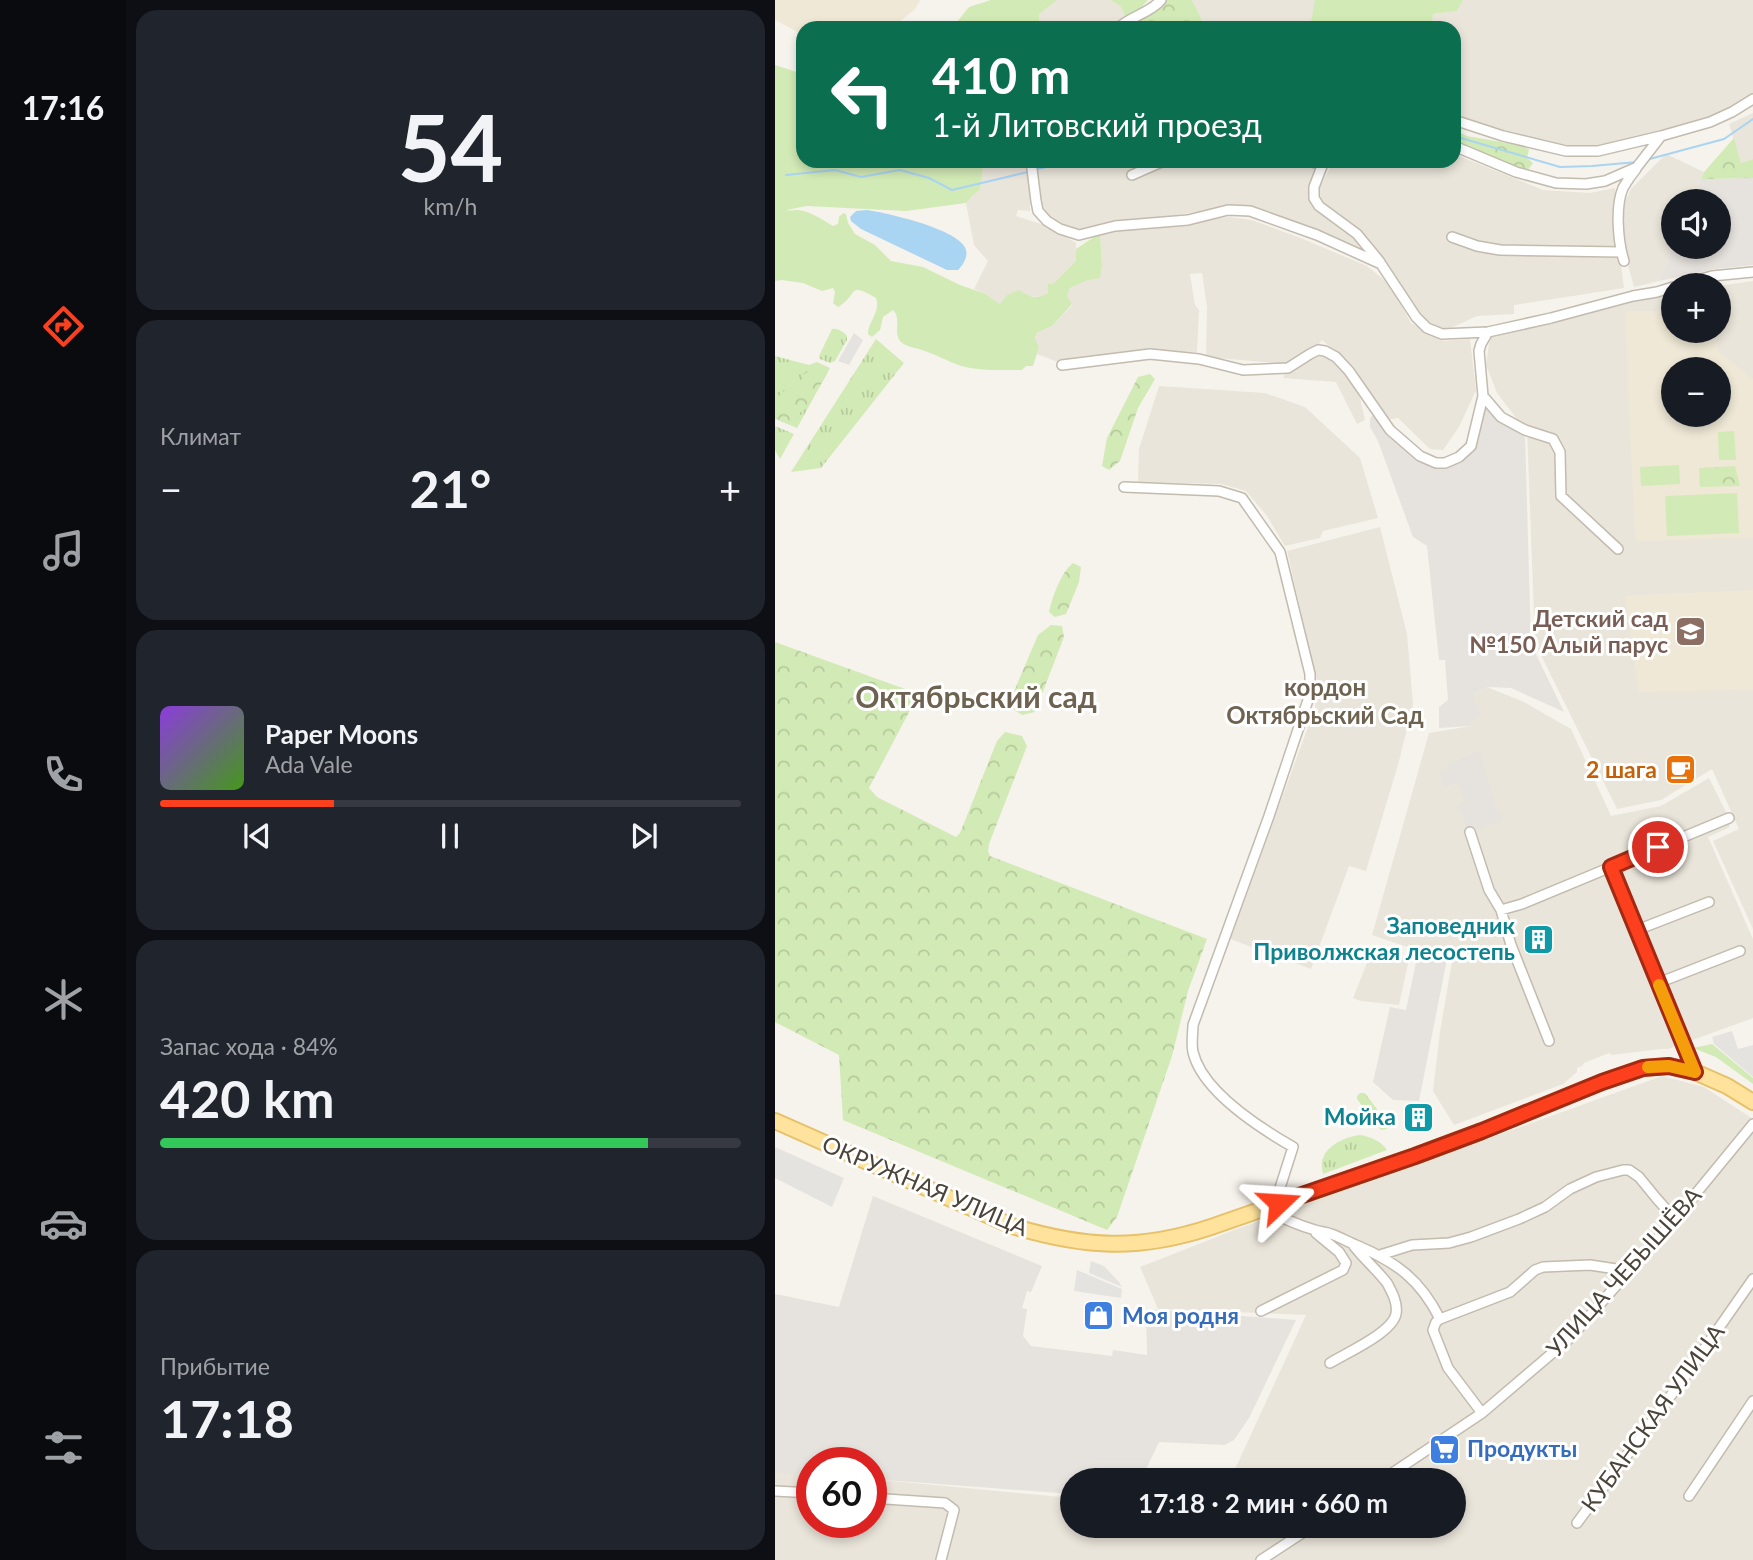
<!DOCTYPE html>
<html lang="ru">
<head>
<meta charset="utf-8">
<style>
	:root { --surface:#171b24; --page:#20242c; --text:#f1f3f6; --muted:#9ea1a6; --line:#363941; --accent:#fc3f1d }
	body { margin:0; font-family:Lato,sans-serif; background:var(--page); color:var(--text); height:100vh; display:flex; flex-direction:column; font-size:26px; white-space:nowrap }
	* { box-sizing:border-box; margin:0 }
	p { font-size:23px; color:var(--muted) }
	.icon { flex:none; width:38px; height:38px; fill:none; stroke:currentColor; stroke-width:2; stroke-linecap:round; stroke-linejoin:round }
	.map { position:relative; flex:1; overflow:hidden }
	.side { display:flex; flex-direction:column; gap:10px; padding:10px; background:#0d0f14; width:649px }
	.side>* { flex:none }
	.hud { position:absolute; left:21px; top:21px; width:665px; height:147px; border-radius:21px; box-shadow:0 4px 10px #0003; background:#0b6e4f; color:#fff; overflow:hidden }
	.controls { position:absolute; left:886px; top:189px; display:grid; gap:14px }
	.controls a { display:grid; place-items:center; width:70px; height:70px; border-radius:50%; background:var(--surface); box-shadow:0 4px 10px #0003; font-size:35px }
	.speed { position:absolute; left:21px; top:1447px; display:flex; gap:14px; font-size:35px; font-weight:700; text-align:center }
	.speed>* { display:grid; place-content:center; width:91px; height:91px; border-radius:50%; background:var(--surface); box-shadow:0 4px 10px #0003; line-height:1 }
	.speed .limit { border:10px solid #d22; background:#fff; color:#111 }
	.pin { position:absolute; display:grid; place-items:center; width:60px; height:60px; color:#fff; margin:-30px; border:4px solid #fff; border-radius:50%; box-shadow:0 2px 7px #0007 }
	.me { position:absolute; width:77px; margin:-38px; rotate:70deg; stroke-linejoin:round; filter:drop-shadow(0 0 5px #0008) }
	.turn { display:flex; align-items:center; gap:24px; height:147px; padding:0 21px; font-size:32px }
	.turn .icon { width:91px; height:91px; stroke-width:2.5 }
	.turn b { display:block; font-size:49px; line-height:60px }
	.big { font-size:52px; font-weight:700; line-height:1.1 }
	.side .tile { flex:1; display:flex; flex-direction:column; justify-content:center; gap:10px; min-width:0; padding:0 24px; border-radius:21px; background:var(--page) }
	.side .dial { align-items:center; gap:0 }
	.dial b { font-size:91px; line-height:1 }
	.song { display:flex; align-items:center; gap:21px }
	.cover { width:84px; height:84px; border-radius:10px; background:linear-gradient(135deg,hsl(270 70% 55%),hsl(100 70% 35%)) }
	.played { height:7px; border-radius:4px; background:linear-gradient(90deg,var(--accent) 30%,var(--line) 30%) }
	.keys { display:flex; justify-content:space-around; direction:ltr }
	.heat { display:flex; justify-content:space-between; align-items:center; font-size:38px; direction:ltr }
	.charge { height:10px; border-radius:5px; background:linear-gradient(90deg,#34c759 84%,var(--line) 0) }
	.trip { position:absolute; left:285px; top:1468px; width:406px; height:70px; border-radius:35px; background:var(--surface); box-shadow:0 4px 10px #0003; font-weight:700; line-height:70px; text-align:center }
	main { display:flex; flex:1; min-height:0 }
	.dock { display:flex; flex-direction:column; width:126px; justify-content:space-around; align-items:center; background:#090b0e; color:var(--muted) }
	.dock .icon { width:49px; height:49px }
	.dock .current { color:var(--accent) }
	.dock b { font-size:32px; color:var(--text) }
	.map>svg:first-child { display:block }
	.residential { fill:#eae5da; fill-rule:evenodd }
	.industrial { fill:#e6e2dd }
	.education { fill:#efe8d6; fill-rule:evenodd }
	.grass { fill:url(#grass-tufts) }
	.forest { fill:url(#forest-crowns) }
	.green { fill:#d2eab5 }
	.parking { fill:#e5e3e0 }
	.water { fill:#a9d4f2 }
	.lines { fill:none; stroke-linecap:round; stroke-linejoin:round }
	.stream { stroke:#a9d4f2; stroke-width:2 }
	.minor-casing { stroke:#c2bbae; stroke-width:12 }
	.primary-casing { stroke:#e6c16a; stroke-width:18 }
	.minor { stroke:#fff; stroke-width:9 }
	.primary { stroke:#ffe39c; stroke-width:14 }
	.route-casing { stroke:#a42913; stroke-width:18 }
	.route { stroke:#fc3f1d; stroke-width:12 }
	.slow { stroke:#f59e0b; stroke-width:12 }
	.labels { text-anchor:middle; stroke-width:6; stroke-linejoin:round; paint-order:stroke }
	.education-label { font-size:23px; font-weight:bold; fill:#785e54; stroke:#fff; text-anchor:end }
	.food-label { font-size:23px; font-weight:bold; fill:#c56008; stroke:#fff; text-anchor:end }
	.culture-label { font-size:23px; font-weight:bold; fill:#0d838f; stroke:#fff; text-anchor:end }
	.street-label { font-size:23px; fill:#4b4439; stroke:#fff }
	.shop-label { font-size:23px; font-weight:bold; fill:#366cbe; stroke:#fff; text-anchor:start }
	.neighbourhood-label { font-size:24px; font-weight:bold; fill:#6e6250; stroke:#fff }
	.district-label { font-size:30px; font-weight:bold; fill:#6e6250; stroke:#fff }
</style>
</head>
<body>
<main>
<nav class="dock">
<b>17:16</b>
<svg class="icon current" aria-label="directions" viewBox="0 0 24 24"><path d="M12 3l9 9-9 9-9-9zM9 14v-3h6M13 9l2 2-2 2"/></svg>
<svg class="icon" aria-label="music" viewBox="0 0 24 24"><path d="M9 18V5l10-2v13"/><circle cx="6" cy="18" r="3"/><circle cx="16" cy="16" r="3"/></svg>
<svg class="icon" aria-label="phone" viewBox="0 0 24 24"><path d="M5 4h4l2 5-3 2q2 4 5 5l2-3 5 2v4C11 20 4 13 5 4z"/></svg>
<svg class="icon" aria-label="climate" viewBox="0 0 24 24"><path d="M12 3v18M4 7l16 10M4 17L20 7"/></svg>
<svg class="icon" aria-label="car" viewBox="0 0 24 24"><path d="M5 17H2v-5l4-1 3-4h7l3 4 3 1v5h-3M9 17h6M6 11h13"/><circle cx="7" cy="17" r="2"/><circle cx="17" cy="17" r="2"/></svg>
<svg class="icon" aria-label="filters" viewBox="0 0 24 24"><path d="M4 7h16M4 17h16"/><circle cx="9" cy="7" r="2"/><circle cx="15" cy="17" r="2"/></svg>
</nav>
<section class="side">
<div class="tile dial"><b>54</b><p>km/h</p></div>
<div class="tile"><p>Климат</p>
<div class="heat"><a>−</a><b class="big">21°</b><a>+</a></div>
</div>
<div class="tile">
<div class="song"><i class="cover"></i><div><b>Paper Moons</b><p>Ada Vale</p></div></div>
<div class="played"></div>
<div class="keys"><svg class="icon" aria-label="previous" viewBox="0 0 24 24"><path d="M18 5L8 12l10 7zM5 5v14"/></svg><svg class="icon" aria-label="pause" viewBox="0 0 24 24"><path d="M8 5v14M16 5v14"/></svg><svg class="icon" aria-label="next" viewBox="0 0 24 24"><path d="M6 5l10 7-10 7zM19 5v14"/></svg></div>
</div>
<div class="tile"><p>Запас хода · 84%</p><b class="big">420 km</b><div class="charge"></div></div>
<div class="tile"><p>Прибытие</p><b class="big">17:18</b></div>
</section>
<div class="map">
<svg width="978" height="1560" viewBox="0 0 978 1560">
	<defs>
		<pattern id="grass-tufts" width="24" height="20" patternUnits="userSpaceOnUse" patternTransform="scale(1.75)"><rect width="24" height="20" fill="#d2eab5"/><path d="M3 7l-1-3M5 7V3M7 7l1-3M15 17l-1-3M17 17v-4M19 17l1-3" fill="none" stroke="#b6ca9c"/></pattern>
		<pattern id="forest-crowns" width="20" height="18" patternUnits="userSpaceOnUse" patternTransform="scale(1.75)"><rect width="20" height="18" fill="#d2eab5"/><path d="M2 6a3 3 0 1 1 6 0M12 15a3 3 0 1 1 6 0" fill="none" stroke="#b6ca9c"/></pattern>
	</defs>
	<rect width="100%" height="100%" fill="#f6f3ec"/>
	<path class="residential" d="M282,0H336L346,7L351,18L337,28H264L263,14Z
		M417,0H540L541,1L535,28H431Z
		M688,0H978V95L973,100L935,120L822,148L795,146L752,138L711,125L679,115V28H657L658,14L682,11Z
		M978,113V159L966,163L954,124Z
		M679,154L768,190L815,193L840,188L843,248L725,247L702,243L699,250L728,255L845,258L849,288L739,305V314L702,316L667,332L641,314L630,291L589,234L546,203L544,188L559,161H679Z
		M891,154L929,172L917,201H898V247L884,281L859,287L849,250L845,213L856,189Z
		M209,161H255V211L243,210L241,216L275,227L301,243V261L278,284H273V293L266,297L252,296L225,304L211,294L199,289L213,261L199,245L191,203L198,195L205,190Z
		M258,161H546L533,185L534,197L542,210L580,235L596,254L543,231L455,207L306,229L290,226L278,219L264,205Z
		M454,217L477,220L528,239L592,266L615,285L636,323L669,341L695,339L701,390L684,427L668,450L655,449L623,418L611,420L579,367L547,340L541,348L511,364L431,357L432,307L427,273L415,274L420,305L424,310L422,352L371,351L283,362L262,354L264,347L260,338L262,333L277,326L297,305L291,296L295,288L313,280L327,265L325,233L386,224Z
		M978,281V929L938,841L964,829L937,769L886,800L842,809L760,643L752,428L745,423L722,393L711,365L715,336L816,308L898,292V331H943V286ZM898,369H943V415H898Z
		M542,357H551L563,364L571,372L585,398L590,420L582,424L561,382L508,378L511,372Z
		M384,386L490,393L530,407L585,458L603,518L548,531L545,538L510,546L492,516L471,491L446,484L363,482L364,449Z
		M605,527L632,634L638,705L623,765L591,871L574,866L536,969L455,939L540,708L542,681L512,551Z
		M712,687L749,702L796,729L836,816L886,806L934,778L952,814L955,827L933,837L978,939V1018L893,1049H885L837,1055L834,1053L809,1063L807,1066L802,1068V1072L788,1084L679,1125L658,1091L665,1032L677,962L597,935L654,733L696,726L694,721L697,694Z
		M597,950L634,959L624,1005L586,1001L578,998Z
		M887,1076L929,1087L978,1119V1560H0V1470L37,1473V1522H96V1479L297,1498L298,1526H679V1480H455L531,1315L383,1309L365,1267L462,1229Z"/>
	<path class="industrial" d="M978,178V265L940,269L884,281L898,247H943V201H917L926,179Z
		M711,404L750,433L756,644L789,712L736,688L712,687L697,694L706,716L695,721L696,726L664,728V707L673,700L670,660H664L652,546L638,537L603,441L595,427V418L599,414L660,466L698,447Z
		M704,751L721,806L728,820L699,830L697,826L692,828L683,804L690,802L683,782L669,787L664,772L673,769L672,764Z
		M644,948L673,954L644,1101L618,1100L598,1082L615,1007L631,1010Z
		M98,1196L267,1266L256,1292L252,1291L247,1308L252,1309L248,1336L256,1346L337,1356L338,1350L372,1355L371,1309L521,1320L474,1418L459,1440L450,1445L384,1442L366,1480H298L297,1494L96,1479V1463H37V1475L0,1472V1294L64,1307Z"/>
	<path class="education" d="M0,0H145L140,9L117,28H28V35L0,20Z
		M851,311H898V331H939L943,351L978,380V538L861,541L854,416ZM898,369H943V415H898Z
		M978,590V690L864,692L850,596Z"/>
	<path class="grass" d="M57,329C62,328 69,332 72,336V340L60,361L55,363L45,359L44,356Z
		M101,339L129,363L46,468L16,472Z
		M0,356L34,365L42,362L55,368L22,428L0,419Z
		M0,426L19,434L5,459L0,450Z
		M937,1044L978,1078V1084L941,1057L918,1048Z
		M585,1093H590L613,1124L612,1129L606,1130L602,1126L582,1099V1096Z
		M585,1135C596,1137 606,1141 612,1150L548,1174C541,1150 565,1138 585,1135Z"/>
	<path class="forest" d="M389,0H417L431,28H369L364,19Z
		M679,130L692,136L749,146L754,150L752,158L758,163L753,170L739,167L679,139Z
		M959,138L966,163L978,159V178L926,179L929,172Z
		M37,365H46L53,372L32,408L21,415L15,421L0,419C0,409 0,397 9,391C13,389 18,389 22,388L30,373Z
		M375,374L380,379L363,408L345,461L334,470L327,466L332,438L363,377Z
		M960,466L965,486L925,487L924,468Z
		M298,563L306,567L304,582L291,614L280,617L274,612C277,598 286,572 298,563Z
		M276,625L287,626L289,637L260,712L247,715L235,707L234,703L263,635Z
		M0,642L141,693L142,697L94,788L102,797L181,837L185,833L222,741L230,732L247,736L252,746L214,844L213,851L215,856L432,939L413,991L397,1056L342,1217L332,1230L68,1120L64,1055L0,1022Z"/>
	<path class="green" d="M216,0H282L264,14V28H177L194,7Z
		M336,0H373L363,11L351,18L346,7Z
		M540,0H688L682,11L658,14L657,28H535Z
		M0,65L28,74V161H209L205,190L198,195L191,203L131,211L32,206L11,210C15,211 19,210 23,210C35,211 48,220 58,226L63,224L64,217L68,213L71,214L73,223L80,234L100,245L116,261L148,267L185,285L211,294L225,304L232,295L244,290C254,297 262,300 273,293V284H278L301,261V249L325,233L327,265L325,278L313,280L295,288L292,296L297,304L277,326L262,333L260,338L264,347L258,366H251L247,370C226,370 206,371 186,366C174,362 162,355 150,351C143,348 130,347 125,341C118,332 127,319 118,310L108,317L105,330L97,337L93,334C93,321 106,312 101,298C71,281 84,295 63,307L58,303L60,292L58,288L47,291L28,283L7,280L0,281Z
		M959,431L961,460H944L943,432Z
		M904,465L905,484L866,486L865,467Z
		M962,493L964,533L892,536L890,496Z"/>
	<path class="parking" d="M79,333L88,340L74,365L63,361Z
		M957,1031L963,1049L978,1045V1077L939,1044L937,1037Z
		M0,1147L69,1178L57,1207L0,1178Z
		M316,1261L329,1266L344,1282L347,1287L314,1273Z
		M302,1270L347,1289L346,1298L299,1291Z"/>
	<path class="water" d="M92,210C112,213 185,229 191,250C193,257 188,265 183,270H172L86,229L76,221L75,217L81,211Z"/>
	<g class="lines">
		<path class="stream" d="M679,136L785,167L817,166L862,162
			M871,160L949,139L978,119
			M262,169L286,164L288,161
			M11,175L60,170L86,177L125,170L154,178L177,190L253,172"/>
		<defs>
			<path id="minor" d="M343,28C356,16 375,13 386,0
				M679,120L728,136L791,151H823L886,136L935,122L957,112L978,99
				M679,146L741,172L781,183L811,184L830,181L862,167L886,136
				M256,161L261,201L263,211L272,221L285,229L304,235L340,226L413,220L453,210L475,211L542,235L606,264L641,317L652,328L667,334L713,332L776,318L858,296L882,292L898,287
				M534,161L547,165
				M549,161L539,187V198L544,206L582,234L605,262
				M357,175L389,161
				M677,237L702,246L725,250L846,252
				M849,261C843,242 840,207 848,188C852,181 856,175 861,169
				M904,285L937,276L978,272
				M287,365L375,354L424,359L468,370L513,368L535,354L543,350L550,351L561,357L574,371L615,430L645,456L661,463H670L684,457L696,446L708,396L704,351L706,344L713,332
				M708,396L726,417L750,430L778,439L785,452L786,496L843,549
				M349,487L444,491L467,498L505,552L535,674V694L494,816L418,1025C418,1033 416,1044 418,1052C427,1091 485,1128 518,1147L504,1191V1203
				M695,832L714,890L726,910L736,945L774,1041
				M837,867L920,1072
				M726,910L747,904L954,818
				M862,930L934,902
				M883,983L965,951
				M490,1208C506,1218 523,1225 540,1230C545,1232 551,1232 556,1234C565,1237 573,1242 581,1245C621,1262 645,1279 665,1319
				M605,1255L637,1245L674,1243L696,1237L744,1219L770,1207L795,1189L821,1177L848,1170H854L864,1177L882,1199L900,1219
				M486,1311L568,1270L571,1263L564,1252L541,1233
				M555,1363C571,1353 617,1333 621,1314C623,1303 617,1292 612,1283C602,1270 589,1259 579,1246
				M707,1413L673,1368L658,1330L661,1322L665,1319L735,1292L760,1270L768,1267L815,1265L854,1271
				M607,1480L707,1413L795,1338L900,1219L978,1124
				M0,1491L37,1493
				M914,1496L978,1401
				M96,1498L170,1503L179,1510L166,1560
				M802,1523L911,1375L978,1279
				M486,1560L538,1526"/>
			<path id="primary" d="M0,1121L237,1226C310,1248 364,1251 436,1227L640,1156L707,1131L827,1082L868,1068L894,1066L920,1072L952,1086L978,1102"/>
		</defs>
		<use href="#minor" class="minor-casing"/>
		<use href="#primary" class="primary-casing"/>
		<use href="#minor" class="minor"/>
		<use href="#primary" class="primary"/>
	</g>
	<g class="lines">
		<defs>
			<path id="route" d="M504,1203L640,1156L707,1131L827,1082L868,1068L894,1066L920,1072L836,867L883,847"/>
		</defs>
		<use href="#route" class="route-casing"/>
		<use href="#route" class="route"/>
		<path class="slow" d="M873,1067L894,1066L920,1072L884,985"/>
	</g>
	<defs>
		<symbol id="school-square" viewBox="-11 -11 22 22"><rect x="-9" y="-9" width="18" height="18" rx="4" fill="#8d6e63" stroke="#fff"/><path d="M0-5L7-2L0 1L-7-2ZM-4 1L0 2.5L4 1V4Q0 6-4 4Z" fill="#fff"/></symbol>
		<symbol id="cafe-square" viewBox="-11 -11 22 22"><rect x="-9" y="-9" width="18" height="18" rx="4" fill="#e8710a" stroke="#fff"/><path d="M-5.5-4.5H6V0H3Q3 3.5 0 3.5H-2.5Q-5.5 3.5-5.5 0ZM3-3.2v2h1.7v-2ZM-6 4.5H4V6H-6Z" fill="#fff"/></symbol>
		<symbol id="building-square" viewBox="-11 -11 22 22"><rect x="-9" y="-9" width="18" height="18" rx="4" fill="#0f9aa8" stroke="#fff"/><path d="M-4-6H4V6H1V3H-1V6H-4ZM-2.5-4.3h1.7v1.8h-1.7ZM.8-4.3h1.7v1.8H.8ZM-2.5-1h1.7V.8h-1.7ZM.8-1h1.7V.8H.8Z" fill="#fff"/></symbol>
		<symbol id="shop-square" viewBox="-11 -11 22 22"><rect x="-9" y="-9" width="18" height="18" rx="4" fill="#3f7fe0" stroke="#fff"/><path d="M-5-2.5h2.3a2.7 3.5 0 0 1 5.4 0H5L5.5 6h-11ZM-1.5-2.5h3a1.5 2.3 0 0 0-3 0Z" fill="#fff"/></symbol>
		<symbol id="supermarket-square" viewBox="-11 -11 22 22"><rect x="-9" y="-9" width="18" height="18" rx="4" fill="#3f7fe0" stroke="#fff"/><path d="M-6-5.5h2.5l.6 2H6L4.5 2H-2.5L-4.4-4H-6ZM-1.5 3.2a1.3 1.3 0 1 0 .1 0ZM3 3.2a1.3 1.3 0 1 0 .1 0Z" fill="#fff"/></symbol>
	</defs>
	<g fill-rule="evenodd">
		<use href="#school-square" x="898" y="614" width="35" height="35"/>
		<use href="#cafe-square" x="888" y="752" width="35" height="35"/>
		<use href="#building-square" x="746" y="922" width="35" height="35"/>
		<use href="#building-square" x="626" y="1100" width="35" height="35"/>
		<use href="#shop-square" x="306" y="1298" width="35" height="35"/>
		<use href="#supermarket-square" x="652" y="1432" width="35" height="35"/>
	</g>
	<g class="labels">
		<g class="education-label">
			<text x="893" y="627">Детский сад<tspan x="893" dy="26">№150 Алый парус</tspan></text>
		</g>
		<g class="food-label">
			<text x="882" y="778">2 шага</text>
		</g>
		<g class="culture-label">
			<text x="740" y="934">Заповедник<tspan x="740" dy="26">Приволжская лесостепь</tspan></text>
			<text x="621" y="1125">Мойка</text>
		</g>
		<g class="street-label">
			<text transform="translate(150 1186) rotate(23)" y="8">ОКРУЖНАЯ УЛИЦА</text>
			<text transform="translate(849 1272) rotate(-48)" y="8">УЛИЦА ЧЕБЫШЁВА</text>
			<text transform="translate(878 1418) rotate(-54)" y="8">КУБАНСКАЯ УЛИЦА</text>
		</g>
		<g class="shop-label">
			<text x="347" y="1324">Моя родня</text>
			<text x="692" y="1457">Продукты</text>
		</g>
		<g class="neighbourhood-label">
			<text x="550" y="696">кордон<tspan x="550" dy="28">Октябрьский Сад</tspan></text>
		</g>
		<g class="district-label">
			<text x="201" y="708">Октябрьский сад</text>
		</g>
	</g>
</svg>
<div class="controls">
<a><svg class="icon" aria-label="sound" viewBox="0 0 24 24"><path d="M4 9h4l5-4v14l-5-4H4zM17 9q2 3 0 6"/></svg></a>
<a>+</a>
<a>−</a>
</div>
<div class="speed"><div class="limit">60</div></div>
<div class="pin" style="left:883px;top:847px;background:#d93025"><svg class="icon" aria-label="arrive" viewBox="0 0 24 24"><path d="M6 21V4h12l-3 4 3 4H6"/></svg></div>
<svg class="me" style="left:504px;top:1203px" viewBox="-20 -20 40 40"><path d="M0-17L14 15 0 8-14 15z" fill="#fc3f1d" stroke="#fff" stroke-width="4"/></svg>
<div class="trip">17:18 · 2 мин · 660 m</div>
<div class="hud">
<div class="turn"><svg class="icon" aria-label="left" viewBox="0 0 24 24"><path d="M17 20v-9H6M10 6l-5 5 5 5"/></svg><div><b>410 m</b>1-й Литовский проезд</div></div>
</div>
</div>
</main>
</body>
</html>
